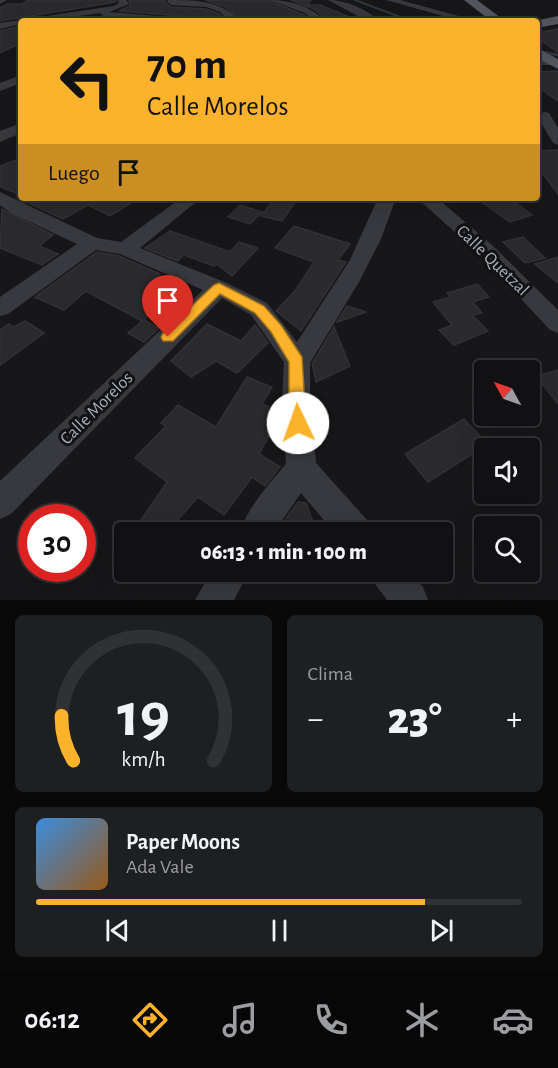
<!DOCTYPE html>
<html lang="es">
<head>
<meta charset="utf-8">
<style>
	:root { --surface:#111113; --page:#1e1f21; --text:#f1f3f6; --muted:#9c9da0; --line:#303133; --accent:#fdb22c }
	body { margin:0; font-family:"Alegreya Sans",sans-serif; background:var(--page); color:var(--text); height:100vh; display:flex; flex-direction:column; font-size:22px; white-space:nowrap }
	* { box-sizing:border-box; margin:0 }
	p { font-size:20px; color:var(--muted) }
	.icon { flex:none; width:33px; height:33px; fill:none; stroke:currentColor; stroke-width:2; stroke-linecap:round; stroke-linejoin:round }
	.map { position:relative; height:600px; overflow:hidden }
	.side { display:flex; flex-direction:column; gap:15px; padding:15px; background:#09090a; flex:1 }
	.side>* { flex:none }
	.hud { position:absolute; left:18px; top:18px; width:522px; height:183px; border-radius:6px; box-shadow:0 6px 24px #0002,0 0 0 2px var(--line); background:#fdb22c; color:#111; overflow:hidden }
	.needle { width:39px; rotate:310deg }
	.tools { position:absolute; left:474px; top:360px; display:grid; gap:12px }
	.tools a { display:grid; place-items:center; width:66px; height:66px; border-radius:6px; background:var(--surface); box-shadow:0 6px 24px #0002,0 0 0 2px var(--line); font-size:30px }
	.speed { position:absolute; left:18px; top:504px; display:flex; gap:12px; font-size:30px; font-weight:700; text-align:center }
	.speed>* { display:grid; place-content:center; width:78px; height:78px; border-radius:50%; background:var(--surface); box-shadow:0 6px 24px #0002,0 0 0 2px var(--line); line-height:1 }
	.speed .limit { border:9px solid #d22; background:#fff; color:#111 }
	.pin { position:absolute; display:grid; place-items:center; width:51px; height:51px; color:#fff; margin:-62px -26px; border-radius:50% 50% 50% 0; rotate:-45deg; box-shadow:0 0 6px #0007 }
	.pin .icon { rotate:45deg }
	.me { position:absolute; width:66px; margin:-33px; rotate:357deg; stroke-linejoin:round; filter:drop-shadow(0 0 4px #0008) }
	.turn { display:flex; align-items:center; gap:21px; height:126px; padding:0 30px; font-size:27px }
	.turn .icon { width:78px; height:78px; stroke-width:2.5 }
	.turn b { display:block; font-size:42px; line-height:51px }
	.then { display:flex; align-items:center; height:57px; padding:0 30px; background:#0003; gap:12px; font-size:22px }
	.big { font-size:45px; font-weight:800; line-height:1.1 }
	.side .card { flex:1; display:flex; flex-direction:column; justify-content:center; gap:9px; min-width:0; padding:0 21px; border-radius:9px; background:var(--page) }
	.side .dial { align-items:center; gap:0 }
	.dial svg { height:156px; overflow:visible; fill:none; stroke:var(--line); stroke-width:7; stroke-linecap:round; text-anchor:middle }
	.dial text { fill:var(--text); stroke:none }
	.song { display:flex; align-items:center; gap:18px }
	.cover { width:72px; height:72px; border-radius:9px; background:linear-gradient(135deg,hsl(210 70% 55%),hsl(30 70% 35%)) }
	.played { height:6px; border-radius:3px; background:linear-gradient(90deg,var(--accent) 80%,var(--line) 80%) }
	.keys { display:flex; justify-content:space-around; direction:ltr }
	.heat { display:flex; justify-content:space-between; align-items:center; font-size:33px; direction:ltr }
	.side .tiles { flex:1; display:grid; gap:15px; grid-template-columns:1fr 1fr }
	.card:last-child { grid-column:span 2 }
	.trip { position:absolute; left:114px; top:522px; width:339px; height:60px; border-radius:6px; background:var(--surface); box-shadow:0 6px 24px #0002,0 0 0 2px var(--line); font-weight:800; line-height:60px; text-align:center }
	.dock { display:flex; height:96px; justify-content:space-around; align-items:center; background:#070708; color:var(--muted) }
	.dock .icon { width:42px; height:42px }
	.dock .current { color:var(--accent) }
	.dock b { font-size:27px; color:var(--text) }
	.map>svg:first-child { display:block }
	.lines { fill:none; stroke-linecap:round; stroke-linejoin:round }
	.stream-far1 { stroke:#2c363e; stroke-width:2 }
	.stream { stroke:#2c363e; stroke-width:3 }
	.building { fill:#2a2a2d; stroke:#313135; stroke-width:1.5 }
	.minor { fill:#38393e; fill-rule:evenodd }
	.major { fill:#53565e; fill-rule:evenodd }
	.route { fill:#fdb22c; stroke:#a4741d; stroke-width:1.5 }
	.labels { text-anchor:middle; stroke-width:6; stroke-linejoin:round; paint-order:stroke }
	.street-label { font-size:18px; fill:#a8aeba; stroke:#121214 }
</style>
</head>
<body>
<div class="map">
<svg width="558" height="600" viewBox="0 0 558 600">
	<rect width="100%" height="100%" fill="#171719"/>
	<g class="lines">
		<path class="stream-far1" d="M355,0L411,21
			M537,51L540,52"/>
		<path class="stream" d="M537,51L558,55"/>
	</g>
	<path class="building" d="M28,0H115L116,2L0,21V8L7,4H22Z
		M129,0H165L166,4L171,7L206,9L219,14L226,21H192L183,16L119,11L130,6Z
		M205,0H268L304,15L311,21H241L226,7Z
		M291,0H311L307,5H320L359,21H327L314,9Z
		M21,26V43L0,53V31Z
		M558,29V52L537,38V33Z
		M558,71V101L537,86V72Z
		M558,150V194L537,166V151Z
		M21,158V195L0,187V166Z
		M139,198L110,216L88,205L63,219L20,199Z
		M275,198H298L282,221L261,216Z
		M476,198H509L532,215L510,222Z
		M240,205L262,212L250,224L228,217Z
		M2,209L53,235L39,246L58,254L42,265L0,248Z
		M294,226L350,244L338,260L346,262L301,331L276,311L295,291L314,262L275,248Z
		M170,231L230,252L239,242L258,248L232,276L217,264L214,266L184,255L177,261L145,248Z
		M523,237L545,258L525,263L503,242Z
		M97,252L119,256L160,274L149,283L158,288L148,296L162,303L144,320L159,328L144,342L128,333L142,321L86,291L64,310L35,297Z
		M558,257V283L535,264Z
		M477,284L489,297L473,302L482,313L472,315L488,331L454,345L439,330L452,325L433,302L451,297L447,293Z
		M347,306L366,312L337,322Z
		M25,321L44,333L0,365V330L9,324L14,327Z
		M207,324L241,341L255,325L268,343L237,373L216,361L191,377L171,361Z
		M334,327L350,366L316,382L312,364Z
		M558,370V404L536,376Z
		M247,377L272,387L262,404L280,411L281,414L259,454L280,467L265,486L252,477L224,515L198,497L167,532H133L167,482L135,458L166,426L161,423L178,405L216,427Z
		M464,419L488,444L428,482L405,454Z
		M298,502L306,503L312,519L298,532H276Z"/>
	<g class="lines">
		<path class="minor" d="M0,0H7L0,4Z
			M117,0H126L129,4L109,12L183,18L188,21L104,17L100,13L44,21H21V24L0,29V23L114,6L119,3Z
			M168,0C193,0 223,0 239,21H229L220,12L206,7L171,5L167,2Z
			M270,0C290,0 311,6 325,21H314L305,13Z
			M328,0C346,0 365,8 379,21H367Z
			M386,0H400L477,21H461Z
			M537,59H558V65H537Z
			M21,75V83L0,91V83Z
			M544,112L549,113L558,128V145L553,143L537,116Z
			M21,123V133L0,142V131Z
			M0,192L97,238L121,242L181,198H201L140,248L227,283L267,303L297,342L350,260L378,198H396L381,239L359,282L310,363V400L316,463L367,520L371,532H334L301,493L274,532H240C248,507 268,485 286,464L282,400L284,362L251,315L222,298L11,514L0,519V481L203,290L120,254L96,250L8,314L0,316V297L77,244L11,213L0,205Z
			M417,198H437L492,245L558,310V333L550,330L478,253Z
			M211,572H249L234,600H195Z
			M369,572H409L423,587L428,600H387L375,584Z"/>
		<path class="major" d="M464,0H477L505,21H491Z
			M558,16V24L537,28V21H534Z
			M537,48L558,59V69L537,58Z"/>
	</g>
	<path class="route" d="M219,283L264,306L281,325L302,357L306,423L304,428L298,430L292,428L289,423V362L271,332L255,313L220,294L173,341H163L161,337L163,333L214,285Z"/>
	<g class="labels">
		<g class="street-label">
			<text transform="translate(493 260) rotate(44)" y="6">Calle Quetzal</text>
			<text transform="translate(96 408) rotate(-45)" y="6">Calle Morelos</text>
		</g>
	</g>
</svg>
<div class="tools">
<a><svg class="needle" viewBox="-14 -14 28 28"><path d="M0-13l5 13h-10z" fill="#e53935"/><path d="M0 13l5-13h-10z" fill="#9c9da0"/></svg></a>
<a><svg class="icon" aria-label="sound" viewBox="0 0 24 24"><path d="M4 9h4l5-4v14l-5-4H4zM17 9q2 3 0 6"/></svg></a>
<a><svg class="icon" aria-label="search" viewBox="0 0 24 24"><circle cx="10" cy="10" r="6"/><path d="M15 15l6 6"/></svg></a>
</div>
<div class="speed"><div class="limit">30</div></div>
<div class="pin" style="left:168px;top:337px;background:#d93025"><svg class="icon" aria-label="arrive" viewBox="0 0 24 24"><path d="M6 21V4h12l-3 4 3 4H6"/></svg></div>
<svg class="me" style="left:298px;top:423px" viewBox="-20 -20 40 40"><circle r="19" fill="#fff"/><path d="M0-13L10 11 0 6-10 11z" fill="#fdb22c"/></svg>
<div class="trip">06:13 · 1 min · 100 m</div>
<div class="hud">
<div class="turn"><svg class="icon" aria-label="left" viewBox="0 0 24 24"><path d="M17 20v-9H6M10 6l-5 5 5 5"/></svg><div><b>70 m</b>Calle Morelos</div></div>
<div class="then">Luego<svg class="icon" aria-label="arrive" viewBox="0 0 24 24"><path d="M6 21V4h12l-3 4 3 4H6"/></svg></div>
</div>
</div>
<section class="side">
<div class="tiles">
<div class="card dial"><svg viewBox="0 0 100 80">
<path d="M14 69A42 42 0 1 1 86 69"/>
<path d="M14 69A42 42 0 0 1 8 46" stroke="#fdb22c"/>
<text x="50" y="56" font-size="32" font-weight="700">19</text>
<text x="50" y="72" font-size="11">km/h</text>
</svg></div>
<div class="card"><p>Clima</p>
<div class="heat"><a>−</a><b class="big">23°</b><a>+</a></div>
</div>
<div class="card">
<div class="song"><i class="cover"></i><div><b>Paper Moons</b><p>Ada Vale</p></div></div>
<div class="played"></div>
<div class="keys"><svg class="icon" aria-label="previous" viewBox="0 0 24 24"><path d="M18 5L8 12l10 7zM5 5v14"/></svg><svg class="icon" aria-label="pause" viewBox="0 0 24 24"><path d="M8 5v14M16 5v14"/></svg><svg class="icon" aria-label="next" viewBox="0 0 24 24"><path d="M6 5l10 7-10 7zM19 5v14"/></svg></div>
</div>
</div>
</section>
<nav class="dock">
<b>06:12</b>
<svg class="icon current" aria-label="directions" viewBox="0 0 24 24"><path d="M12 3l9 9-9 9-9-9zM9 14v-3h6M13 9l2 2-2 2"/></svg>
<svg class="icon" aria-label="music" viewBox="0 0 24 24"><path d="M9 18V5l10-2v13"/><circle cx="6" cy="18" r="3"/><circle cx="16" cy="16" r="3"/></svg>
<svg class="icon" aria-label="phone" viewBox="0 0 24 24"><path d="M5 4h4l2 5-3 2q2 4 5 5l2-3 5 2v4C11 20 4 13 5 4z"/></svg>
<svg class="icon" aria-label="climate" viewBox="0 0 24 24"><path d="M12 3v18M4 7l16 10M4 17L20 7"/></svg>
<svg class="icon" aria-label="car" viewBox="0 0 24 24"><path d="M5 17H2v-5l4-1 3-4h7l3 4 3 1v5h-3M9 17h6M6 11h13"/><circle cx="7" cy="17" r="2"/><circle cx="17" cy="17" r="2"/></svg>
</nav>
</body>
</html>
